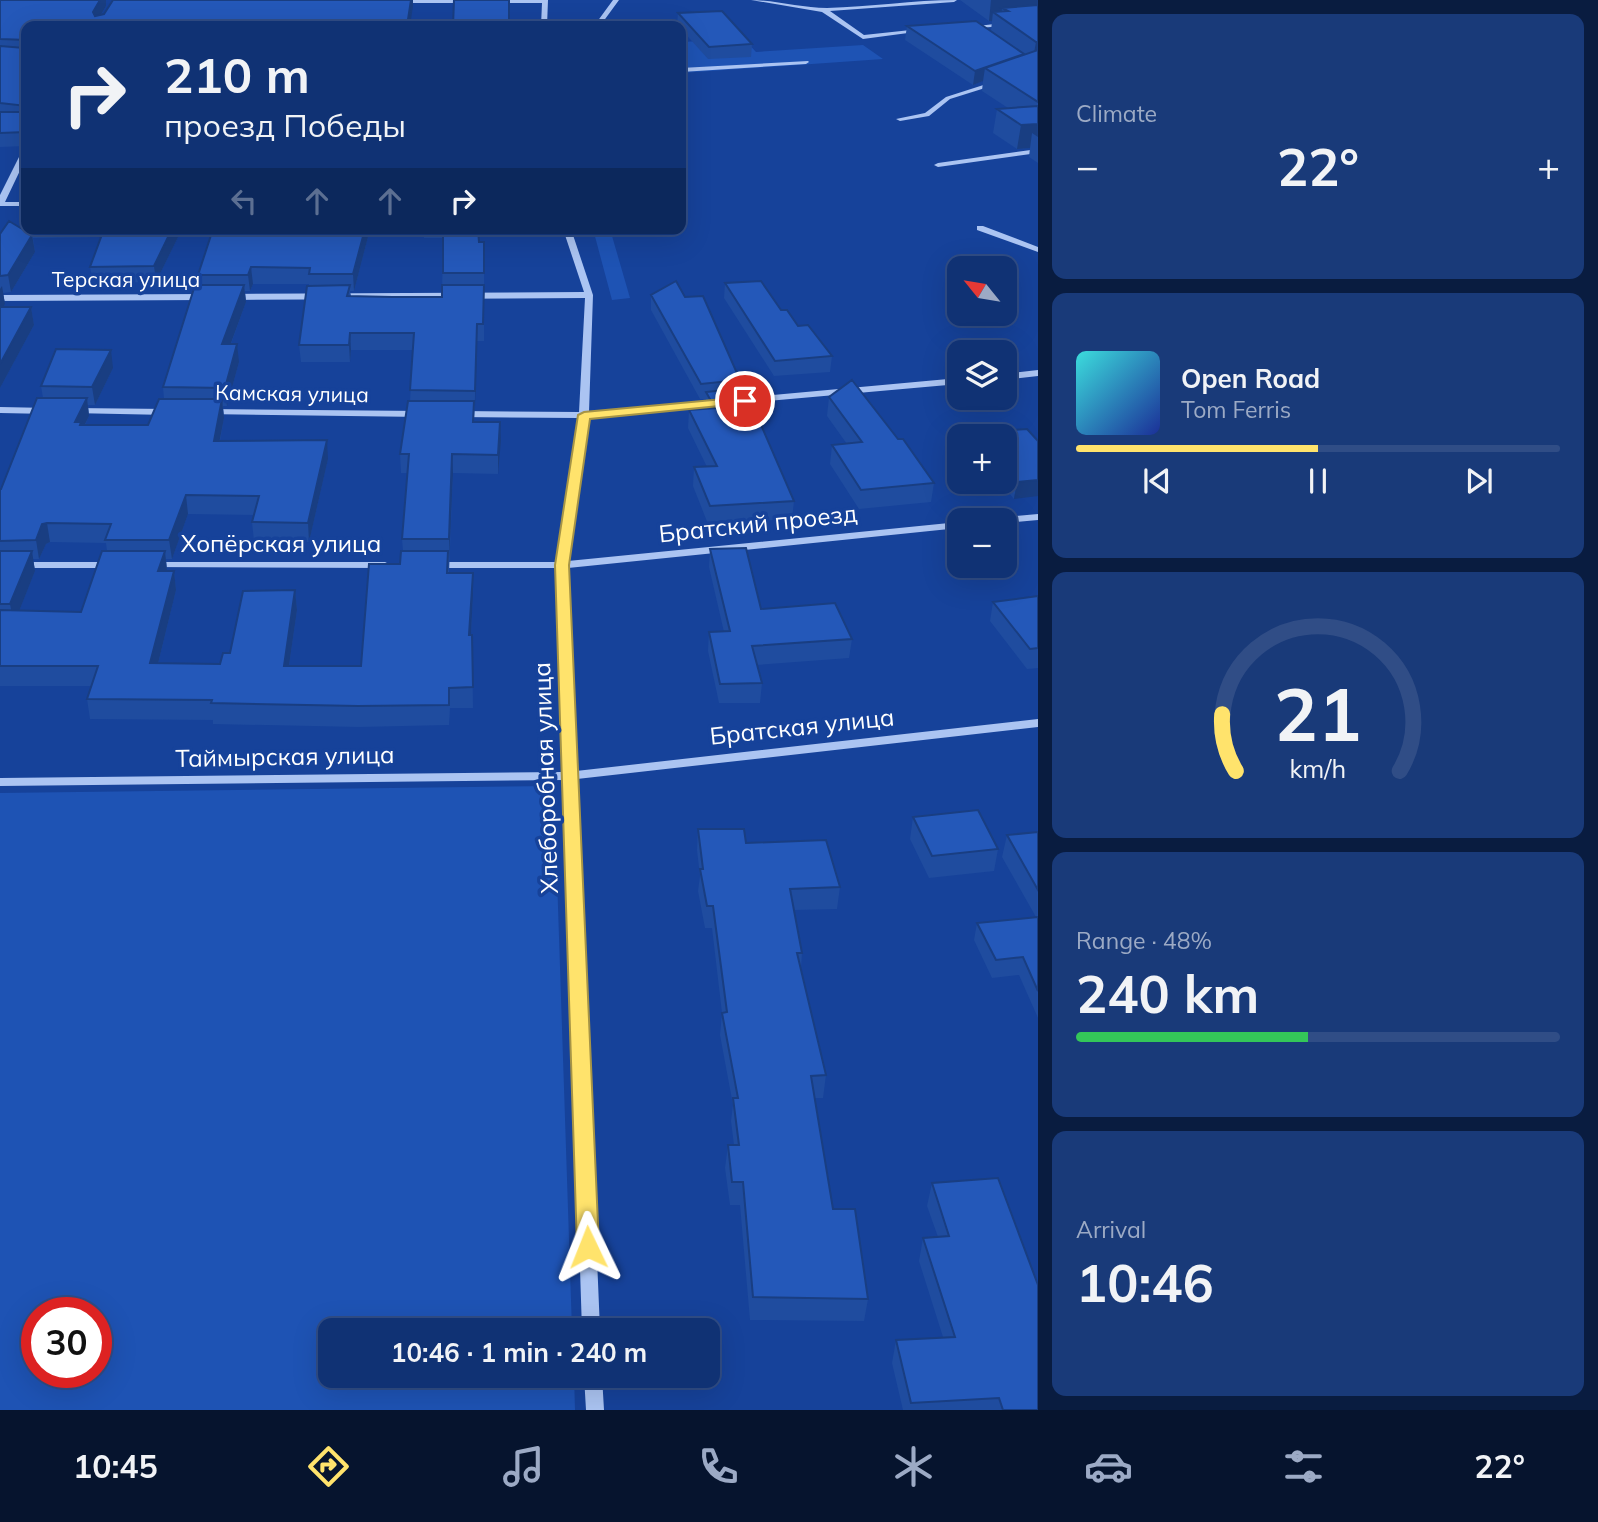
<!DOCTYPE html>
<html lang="en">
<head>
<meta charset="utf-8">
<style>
	:root { --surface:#103274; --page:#193a79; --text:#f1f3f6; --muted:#9caac5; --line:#304d86; --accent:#ffe36c }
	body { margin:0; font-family:Mulish,sans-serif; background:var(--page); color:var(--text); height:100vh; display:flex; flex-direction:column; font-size:26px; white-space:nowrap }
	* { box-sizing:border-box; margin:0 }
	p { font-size:23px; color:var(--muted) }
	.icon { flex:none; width:38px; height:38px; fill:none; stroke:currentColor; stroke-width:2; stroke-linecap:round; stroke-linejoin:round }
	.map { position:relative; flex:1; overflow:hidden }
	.drawer { display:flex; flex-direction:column; gap:14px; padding:14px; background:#091c40; width:560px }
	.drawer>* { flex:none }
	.top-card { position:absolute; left:21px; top:21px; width:665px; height:214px; border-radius:14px; box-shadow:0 7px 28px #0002,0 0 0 2px var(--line); background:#103274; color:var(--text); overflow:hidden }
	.needle { width:46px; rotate:300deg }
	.tools { position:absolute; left:947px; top:256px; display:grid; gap:14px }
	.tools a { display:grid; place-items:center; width:70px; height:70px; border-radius:14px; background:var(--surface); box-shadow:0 7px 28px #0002,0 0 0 2px var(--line); font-size:35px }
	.speed { position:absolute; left:21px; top:1297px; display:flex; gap:14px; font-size:35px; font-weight:700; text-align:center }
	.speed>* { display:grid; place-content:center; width:91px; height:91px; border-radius:50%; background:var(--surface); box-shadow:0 7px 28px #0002,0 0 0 2px var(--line); line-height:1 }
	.speed .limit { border:10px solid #d22; background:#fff; color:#111 }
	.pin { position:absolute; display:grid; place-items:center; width:60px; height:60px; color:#fff; margin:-30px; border:4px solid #fff; border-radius:50%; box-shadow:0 2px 7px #0007 }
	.me { position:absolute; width:77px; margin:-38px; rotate:358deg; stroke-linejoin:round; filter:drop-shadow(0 0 5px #0008) }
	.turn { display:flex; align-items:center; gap:24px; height:147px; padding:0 28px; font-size:32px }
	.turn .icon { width:91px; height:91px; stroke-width:2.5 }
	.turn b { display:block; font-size:49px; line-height:60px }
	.lanes { display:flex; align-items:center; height:66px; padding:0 28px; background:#0003; justify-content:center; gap:35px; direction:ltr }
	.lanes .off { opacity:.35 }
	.big { font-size:52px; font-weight:700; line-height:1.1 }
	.drawer .tile { flex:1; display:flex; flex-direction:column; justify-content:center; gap:10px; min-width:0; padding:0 24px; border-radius:14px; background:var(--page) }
	.drawer .dial { align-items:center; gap:0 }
	.dial svg { height:182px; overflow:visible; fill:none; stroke:var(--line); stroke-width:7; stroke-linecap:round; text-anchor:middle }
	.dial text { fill:var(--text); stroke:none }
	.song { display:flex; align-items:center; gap:21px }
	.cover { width:84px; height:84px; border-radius:10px; background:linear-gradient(135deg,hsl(180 70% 55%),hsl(230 70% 35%)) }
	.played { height:7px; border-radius:4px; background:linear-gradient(90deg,var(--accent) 50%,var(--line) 50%) }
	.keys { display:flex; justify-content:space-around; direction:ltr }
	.heat { display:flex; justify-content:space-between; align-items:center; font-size:38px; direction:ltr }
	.charge { height:10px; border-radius:5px; background:linear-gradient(90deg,#34c759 48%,var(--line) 0) }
	.trip { position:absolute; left:318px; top:1318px; width:402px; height:70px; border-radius:14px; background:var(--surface); box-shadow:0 7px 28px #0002,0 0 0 2px var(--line); font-weight:700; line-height:70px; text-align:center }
	.menu { display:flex; height:112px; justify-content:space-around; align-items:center; background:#06142e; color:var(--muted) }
	.menu .icon { width:49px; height:49px }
	.menu .active { color:var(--accent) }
	.menu b { font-size:32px; color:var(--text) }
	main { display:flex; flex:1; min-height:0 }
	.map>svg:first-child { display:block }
	.green { fill:#1e53b4; fill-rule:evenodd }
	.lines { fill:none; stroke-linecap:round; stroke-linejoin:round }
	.minor { fill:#abc4f2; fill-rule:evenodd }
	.wall { fill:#1f4c9f; fill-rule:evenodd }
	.shaded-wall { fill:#193e82 }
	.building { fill:#2458b9; stroke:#193e82; stroke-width:2 }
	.route { fill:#ffe36c; stroke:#a69446; stroke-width:2 }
	.labels { text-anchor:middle; stroke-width:7; stroke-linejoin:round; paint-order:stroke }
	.far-street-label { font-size:21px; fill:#fff; stroke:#16429a }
	.street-label { font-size:24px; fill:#fff; stroke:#16429a }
</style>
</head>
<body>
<main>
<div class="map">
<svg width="1038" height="1410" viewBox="0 0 1038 1410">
	<rect width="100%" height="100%" fill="#16429a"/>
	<path class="green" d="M744,39L756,52L863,45L883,59L681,73V42Z
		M593,229H610L630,298L612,300Z
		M554,786L572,1330H331V1376H574L575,1410H0V793ZM37,1312H96V1372H37Z"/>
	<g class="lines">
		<path class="minor" d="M397,0H470L471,1L468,3H399Z
			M491,0H548L547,26H541L542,3H493Z
			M613,0H619L600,26H594Z
			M751,0C776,0 802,8 827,8C870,7 913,0 957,0L954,2L830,11L864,35L920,29L923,31L863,39L822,12Z
			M1038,19V23L979,28L976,31L969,27Z
			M808,61L809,62L806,64L681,72V68Z
			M999,80L1002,82L1001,83L950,99L929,116L900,121L896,119L925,113L946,97Z
			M23,149H26V158L5,202H26V206H0V195Z
			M1038,149V153L938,167L934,165L938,163Z
			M977,226H983L1038,247V252L977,230Z
			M563,229H571L593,295L589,412L959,378V384L588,417L568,561L959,522V528L568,568L576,771L1038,719V727L577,779L600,1330H582L564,780L0,786V778L563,772L557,568H434L428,565L434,562H557L579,418L459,417L454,414L459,411L579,412L585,298L229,300L225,297L229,294L584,292Z
			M0,295L207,294L211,297L207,300L0,301Z
			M1038,370V376L1004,380V374Z
			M0,407L49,408L54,411L49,414L0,413Z
			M74,408L168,409L173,412L168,415L71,413L69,411Z
			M207,409L423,411L428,414L423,417L204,414V410Z
			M1038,514V520L1004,523V520H999L1004,517Z
			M0,562H112L118,565L112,568H0Z
			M151,562H385L391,565L385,568L147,567L145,565Z
			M584,1376H602L604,1410H586Z"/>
	</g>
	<path class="wall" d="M0,0H106V6L101,15L104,14L113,0H413V6L26,26V146L0,147Z
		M960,0H1038V163L1029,157L1030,148L1017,149L993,133L997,109L1008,108L982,91L983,81L973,85L905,40L907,26L991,31L992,21H989Z
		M678,13L752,44L751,57L708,59L681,29V26H679L677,25Z
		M28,229H182L156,282L93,283L90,267L101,237L33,238L35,252L11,292L3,293L5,304L3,307H31L34,325L0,388V234L28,232Z
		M213,229H370L354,291H350L351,296L442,297L443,238H424V229H478L479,242H484V341H477L474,422H500L498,474L453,473L449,573H473V592L471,635H472L473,708H450L449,725L359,727L213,724V720L90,719L87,699L91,686H0V489H1L43,398L41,386L113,368L95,405H88L89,416L85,425H148L164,399L163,387L200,285L198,275ZM253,284H309L299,345L301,362H350L351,350H413L410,401L400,454L401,473H408L402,539L403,551L400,564L361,666H289L297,610L295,590L230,653L220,664H158L176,590L174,571H167L166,559H172L188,514L254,515L252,522L254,541L309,542L328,459L220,441L224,418L223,406H227L239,362L231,344L246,302L245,291H250ZM50,542L106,543L107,551L81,612L19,611L35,571L33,559H39L46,544Z
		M725,283L781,310L832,356L830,372L774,376L724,298Z
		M651,295L685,297L740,380L739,389L794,501L792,519L708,524L693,486L694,467H707L688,428L689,410L705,409L706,399H700L651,310Z
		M829,397L898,439L934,483L931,502L859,509L830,464L832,445L847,444L827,416Z
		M1027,429L1014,499L999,481H1004V436H975V433Z
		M710,549L761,609L852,639L849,658L757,665L762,683L760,703H719L708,651L709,632H724L709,567Z
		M1038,596V668L1027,669L990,621L993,602Z
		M913,817L998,849L994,871L929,878L910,839Z
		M698,829L746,843L840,887L837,909L794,910L802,953L801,968L826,1075L823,1098H815L833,1209L868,1299L864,1321L750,1320L740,1205H730L725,1168L728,1145H734L731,1121L733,1105L720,1035L722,1013L712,928H705L698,891L700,876L697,850Z
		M1038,832V1018L1019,975L992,978L974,940L977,923L1036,917L1002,857L1007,835Z
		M932,1183L1038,1410H903L892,1363L896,1340L943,1337L919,1261L923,1238L938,1237L927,1206Z"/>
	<path class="shaded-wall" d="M100,0H106V6L95,25L93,12Z
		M411,0H413V6L410,26H407Z
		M991,0H1038V17L1008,11L1002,8L1001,18L993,12L992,21H989Z
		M1036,42H1038V63L1032,64Z
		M1024,54L985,68L983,81L973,85L975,71Z
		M1038,124V137L1032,133L1030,148L1017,149L1021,125Z
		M172,229H182L156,282L154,266Z
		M365,229H370L354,291L353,274Z
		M32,235L35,252L11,292L8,275Z
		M251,267L253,284L250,291L248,275Z
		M244,285L246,302L224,362L222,344Z
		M2,286L5,304L0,312V289Z
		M31,307L34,325L0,388V364Z
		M477,324V341L475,408V391Z
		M350,333L351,350L350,362L349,345Z
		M237,344L239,362L227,406L225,388Z
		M111,350L113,368L95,405L92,387Z
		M87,398L89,416L82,430L75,422Z
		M222,399L224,418L216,459L214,441Z
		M500,422L501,441L498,474V455Z
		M327,440L328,459L309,542L308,523Z
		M452,454L453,473L449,559V539Z
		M1038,480V496L1014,499L1017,482Z
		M186,495L188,514L172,559L169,540Z
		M47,523L50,542L46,544L39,559L36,540L42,524Z
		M32,551L35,571L14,624L10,604Z
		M165,551L167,571H158Z
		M174,571L176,590L153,684L150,663Z
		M473,573V592L470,655L469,635Z
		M295,590L297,610L286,686L284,666Z"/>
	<path class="building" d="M0,0H100L93,12L95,16L104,14L113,0H411L407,26H26V106L0,103V46L24,48L26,40L0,39Z
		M454,0H509V26H453Z
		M1038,5V42H1036L993,12L1008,11L1002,8Z
		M722,11L752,44L709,47L678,13Z
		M976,21L1024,54L975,71L907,26Z
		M1038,50V102L985,68Z
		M26,106V132L0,133V112H24Z
		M1038,106V124L1021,125L997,109Z
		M9,221L32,235L8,275L0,276V234Z
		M104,229H172L154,266L90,267Z
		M213,229H365L353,274H309L310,268L251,267L248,275H198Z
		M443,229H478L479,242H484V273H443Z
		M676,281L685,297L703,296L740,380L701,384L651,295Z
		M761,281L781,310H787L798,326L808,325L832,356L775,361L725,283Z
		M195,285H244L222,344H237L225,388L163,387Z
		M350,285L347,296L392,297H442V285H484L483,324H477L475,391L410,390L414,333H350L349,345H299L307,286Z
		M0,307H31L0,364Z
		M56,349L111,350L92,387L41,386Z
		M852,380L898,439H903L934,483L861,490L832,445L862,442L829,397Z
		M745,388L794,501L710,506L694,467L717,466L689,410L715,408L706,392Z
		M37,398H87L75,422H81L80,425H148L159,399H222L214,441L327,440L308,523L252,522L259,496L186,495L169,540H105L111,524L47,523L42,524L36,540L0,541V489H1Z
		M408,401H474L473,422H500L498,455L452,454L449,539H402L409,454H400Z
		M1027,429L1038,441V480L1017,482L1004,468V436H977L975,433Z
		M746,548L761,609L835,603L852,639L752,646L762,683L720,684L709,632L730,631L710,549Z
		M0,551H32L10,604H0Z
		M102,551H165L158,571H174L150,663L220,664L223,653H230L243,591L295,590L284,666H361L369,564H400L401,551H448L447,573H473L469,635H472L473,687L449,688V705L358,706L211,703L212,700L87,699L98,666H0V610L81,612Z
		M1038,596V648L1030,649L993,602Z
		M978,810L998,849L932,856L913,817Z
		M698,829H744L746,843L826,840L840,887L790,889L802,953H797L826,1075L811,1076L833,1209H855L868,1299L753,1297L743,1182H732L728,1145H739L733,1098H738L722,1013L727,1012L713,906H707L700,869H703Z
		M1038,832V890L1007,835Z
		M1038,917V991L1023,957L996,960L977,923Z
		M998,1178L1038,1285V1410H1003L999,1398L911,1403L896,1340L955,1337L923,1238L949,1236L932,1183Z"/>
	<path class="route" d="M745,397L751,401L749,403L590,419L569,565L599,1247L596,1253L588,1256L581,1253L577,1247L555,565L578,415L584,412Z"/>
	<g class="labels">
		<g class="far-street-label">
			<text x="126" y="287">Терская улица</text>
			<text transform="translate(292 394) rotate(1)" y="7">Камская улица</text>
		</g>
		<g class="street-label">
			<text transform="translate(758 524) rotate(-6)" y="8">Братский проезд</text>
			<text x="281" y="552">Хопёрская улица</text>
			<text transform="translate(802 727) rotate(-6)" y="8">Братская улица</text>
			<text transform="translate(285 757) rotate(-1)" y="8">Таймырская улица</text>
			<text transform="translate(546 778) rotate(-92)" y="8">Хлеборобная улица</text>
		</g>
	</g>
</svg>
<div class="tools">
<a><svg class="needle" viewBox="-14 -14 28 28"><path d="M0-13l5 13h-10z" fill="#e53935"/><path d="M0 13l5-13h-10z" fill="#9caac5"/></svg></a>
<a><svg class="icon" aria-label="layers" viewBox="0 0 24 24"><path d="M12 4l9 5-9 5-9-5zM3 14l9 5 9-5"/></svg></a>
<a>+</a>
<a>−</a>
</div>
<div class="speed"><div class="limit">30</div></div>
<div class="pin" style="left:745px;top:401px;background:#d93025"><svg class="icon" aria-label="arrive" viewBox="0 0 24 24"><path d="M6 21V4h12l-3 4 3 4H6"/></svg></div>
<svg class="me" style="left:588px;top:1247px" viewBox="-20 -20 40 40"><path d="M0-17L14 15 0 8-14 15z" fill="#ffe36c" stroke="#fff" stroke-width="4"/></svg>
<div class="trip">10:46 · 1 min · 240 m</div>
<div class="top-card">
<div class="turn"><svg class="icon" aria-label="right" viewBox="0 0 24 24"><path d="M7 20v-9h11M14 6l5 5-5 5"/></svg><div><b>210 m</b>проезд Победы</div></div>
<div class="lanes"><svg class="icon off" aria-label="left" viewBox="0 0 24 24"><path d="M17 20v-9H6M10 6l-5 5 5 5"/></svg><svg class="icon off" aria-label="ahead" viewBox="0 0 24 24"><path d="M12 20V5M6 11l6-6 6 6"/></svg><svg class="icon off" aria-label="ahead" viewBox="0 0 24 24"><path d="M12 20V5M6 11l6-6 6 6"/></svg><svg class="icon" aria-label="right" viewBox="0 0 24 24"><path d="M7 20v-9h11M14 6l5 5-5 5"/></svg></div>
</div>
</div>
<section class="drawer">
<div class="tile"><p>Climate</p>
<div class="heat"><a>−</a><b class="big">22°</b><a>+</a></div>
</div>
<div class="tile">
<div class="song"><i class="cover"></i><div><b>Open Road</b><p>Tom Ferris</p></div></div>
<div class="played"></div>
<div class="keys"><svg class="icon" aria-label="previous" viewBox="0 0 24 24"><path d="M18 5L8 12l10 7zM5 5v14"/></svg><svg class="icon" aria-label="pause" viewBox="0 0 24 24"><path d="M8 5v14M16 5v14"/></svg><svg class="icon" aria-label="next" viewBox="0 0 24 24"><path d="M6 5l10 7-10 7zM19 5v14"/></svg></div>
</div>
<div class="tile dial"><svg viewBox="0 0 100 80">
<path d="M14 69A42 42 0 1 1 86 69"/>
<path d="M14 69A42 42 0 0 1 8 44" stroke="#ffe36c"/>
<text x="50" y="56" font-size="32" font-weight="700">21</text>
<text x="50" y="72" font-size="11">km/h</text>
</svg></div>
<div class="tile"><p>Range · 48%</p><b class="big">240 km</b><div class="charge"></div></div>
<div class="tile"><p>Arrival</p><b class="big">10:46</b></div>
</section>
</main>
<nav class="menu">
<b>10:45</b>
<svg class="icon active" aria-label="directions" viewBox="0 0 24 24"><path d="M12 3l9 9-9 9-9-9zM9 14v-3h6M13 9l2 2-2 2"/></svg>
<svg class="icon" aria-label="music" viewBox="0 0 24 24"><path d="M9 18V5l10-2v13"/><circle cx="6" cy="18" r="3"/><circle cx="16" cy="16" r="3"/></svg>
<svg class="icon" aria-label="phone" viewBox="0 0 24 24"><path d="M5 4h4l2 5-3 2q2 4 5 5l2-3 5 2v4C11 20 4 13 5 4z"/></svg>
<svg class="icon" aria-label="climate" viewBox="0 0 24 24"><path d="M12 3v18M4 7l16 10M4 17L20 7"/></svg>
<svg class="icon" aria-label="car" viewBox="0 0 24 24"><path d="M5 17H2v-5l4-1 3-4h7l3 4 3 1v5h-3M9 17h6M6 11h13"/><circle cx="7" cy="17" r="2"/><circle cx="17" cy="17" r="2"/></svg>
<svg class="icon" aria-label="filters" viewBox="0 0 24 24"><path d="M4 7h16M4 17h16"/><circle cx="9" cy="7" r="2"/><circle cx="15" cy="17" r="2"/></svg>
<b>22°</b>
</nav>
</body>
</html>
